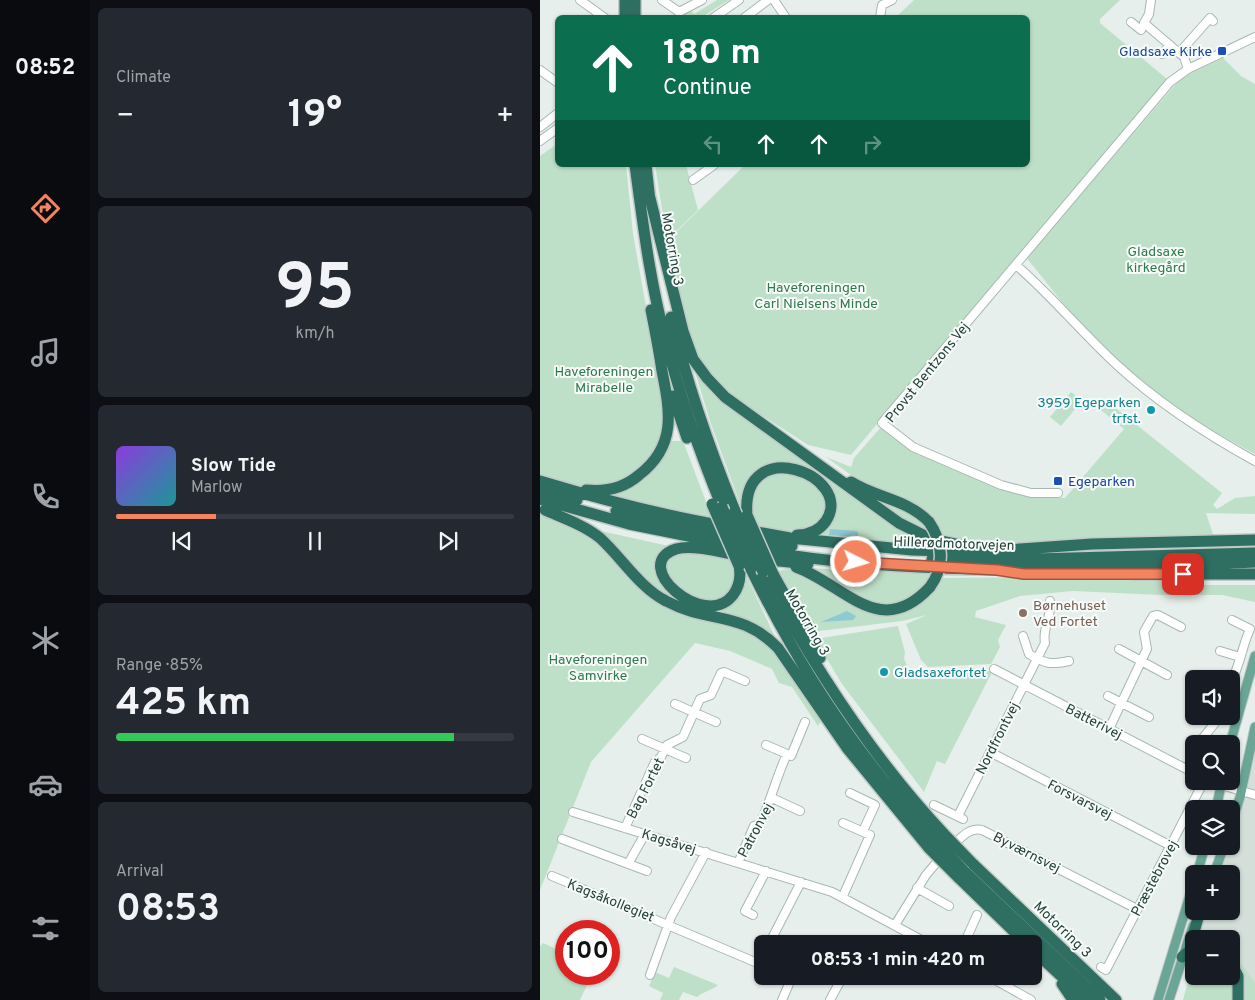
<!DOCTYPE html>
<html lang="en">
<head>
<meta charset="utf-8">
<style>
	:root { --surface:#171b24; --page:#242831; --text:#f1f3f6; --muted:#9ea1a6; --line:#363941; --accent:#f4845f }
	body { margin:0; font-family:Overpass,sans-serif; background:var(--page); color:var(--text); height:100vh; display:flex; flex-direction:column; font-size:19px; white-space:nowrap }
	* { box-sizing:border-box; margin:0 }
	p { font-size:16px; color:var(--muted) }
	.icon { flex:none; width:28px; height:28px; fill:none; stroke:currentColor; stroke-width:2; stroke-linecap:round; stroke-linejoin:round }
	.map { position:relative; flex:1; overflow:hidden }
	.drawer { display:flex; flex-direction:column; gap:8px; padding:8px; background:#0d0f14; width:450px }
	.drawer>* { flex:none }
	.top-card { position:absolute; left:15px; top:15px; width:475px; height:152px; border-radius:8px; box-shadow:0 1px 4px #0004; background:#0b6e4f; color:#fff; overflow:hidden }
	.fabs { position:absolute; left:645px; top:670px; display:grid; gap:10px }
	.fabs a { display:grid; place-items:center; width:55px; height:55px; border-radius:8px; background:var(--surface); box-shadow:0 1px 4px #0004; font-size:25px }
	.speed { position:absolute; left:15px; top:920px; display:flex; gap:10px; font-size:25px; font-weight:700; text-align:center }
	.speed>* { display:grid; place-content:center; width:65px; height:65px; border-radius:50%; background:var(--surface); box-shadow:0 1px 4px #0004; line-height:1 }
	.speed .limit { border:8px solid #d22; background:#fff; color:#111 }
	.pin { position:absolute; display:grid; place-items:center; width:42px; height:42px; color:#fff; margin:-21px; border-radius:10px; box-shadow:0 2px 8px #0006 }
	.me { position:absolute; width:55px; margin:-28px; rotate:95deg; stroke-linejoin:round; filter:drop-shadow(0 0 4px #0008) }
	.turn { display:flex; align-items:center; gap:18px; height:105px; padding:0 25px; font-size:22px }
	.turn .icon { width:65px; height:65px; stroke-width:2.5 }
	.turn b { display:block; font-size:35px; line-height:42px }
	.lanes { display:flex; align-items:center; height:48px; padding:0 25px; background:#0003; justify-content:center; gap:25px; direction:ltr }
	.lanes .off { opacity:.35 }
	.big { font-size:38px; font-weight:700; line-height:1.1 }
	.drawer .widget { flex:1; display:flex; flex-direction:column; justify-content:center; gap:8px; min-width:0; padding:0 18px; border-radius:8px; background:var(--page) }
	.drawer .dial { align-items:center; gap:0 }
	.dial b { font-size:65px; line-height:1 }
	.song { display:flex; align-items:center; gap:15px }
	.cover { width:60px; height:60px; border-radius:8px; background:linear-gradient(135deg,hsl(270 70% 55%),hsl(180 70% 35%)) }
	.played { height:5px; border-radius:2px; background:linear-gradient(90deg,var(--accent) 25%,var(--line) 25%) }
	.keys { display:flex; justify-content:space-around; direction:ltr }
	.heat { display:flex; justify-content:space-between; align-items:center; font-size:28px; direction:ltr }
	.charge { height:8px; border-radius:4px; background:linear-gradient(90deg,#34c759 85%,var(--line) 0) }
	.trip { position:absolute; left:214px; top:935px; width:288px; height:50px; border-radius:8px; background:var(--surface); box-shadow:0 1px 4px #0004; font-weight:700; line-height:50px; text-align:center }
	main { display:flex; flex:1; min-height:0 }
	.tab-bar { display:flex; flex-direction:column; width:90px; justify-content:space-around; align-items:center; background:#090b0e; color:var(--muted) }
	.tab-bar .icon { width:35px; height:35px }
	.tab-bar .active { color:var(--accent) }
	.tab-bar b { font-size:22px; color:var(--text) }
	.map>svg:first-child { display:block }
	.built { fill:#d4dfda }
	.green { fill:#bfe0c8 }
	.water { fill:#8ec9d4 }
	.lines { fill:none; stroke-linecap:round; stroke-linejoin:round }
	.minor-casing { stroke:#a8b8b2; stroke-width:10 }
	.major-casing { stroke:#c2cac8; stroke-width:11 }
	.highway-casing { stroke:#c2cac8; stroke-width:14 }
	.minor { stroke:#fff; stroke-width:8 }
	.major { stroke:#6aa596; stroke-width:9 }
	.highway { stroke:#2f6f62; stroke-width:11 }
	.highway-bridge-casing { stroke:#c2cac8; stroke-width:14; stroke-linecap:butt }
	.highway-bridge { stroke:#2f6f62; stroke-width:11 }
	.route-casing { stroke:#9f563e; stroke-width:12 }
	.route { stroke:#f4845f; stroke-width:9 }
	.transit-dot { fill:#1a4fb4; stroke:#f7fbf9; stroke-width:2 }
	.culture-dot { fill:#0f9aa8; stroke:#f7fbf9; stroke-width:2 }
	.education-dot { fill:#8d6e63; stroke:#f7fbf9; stroke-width:2 }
	.labels { text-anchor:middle; stroke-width:4; stroke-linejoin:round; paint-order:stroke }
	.transit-label { font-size:14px; fill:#164399; stroke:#f7fbf9; text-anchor:end }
	.street-label { font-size:14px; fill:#24423a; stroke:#f7fbf9 }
	.park-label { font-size:14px; fill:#2d7a4b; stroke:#f7fbf9 }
	.culture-label { font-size:14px; fill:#0d838f; stroke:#f7fbf9; text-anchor:end }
	.education-label { font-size:14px; fill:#785e54; stroke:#f7fbf9; text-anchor:start }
</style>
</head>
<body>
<main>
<nav class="tab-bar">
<b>08:52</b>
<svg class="icon active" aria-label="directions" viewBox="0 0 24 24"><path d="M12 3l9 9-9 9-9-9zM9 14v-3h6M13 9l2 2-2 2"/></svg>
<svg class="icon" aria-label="music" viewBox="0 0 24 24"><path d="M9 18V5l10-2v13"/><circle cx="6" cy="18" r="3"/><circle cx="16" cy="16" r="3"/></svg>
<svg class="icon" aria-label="phone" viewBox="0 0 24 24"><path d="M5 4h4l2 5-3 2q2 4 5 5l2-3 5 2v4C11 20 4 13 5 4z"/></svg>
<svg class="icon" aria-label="climate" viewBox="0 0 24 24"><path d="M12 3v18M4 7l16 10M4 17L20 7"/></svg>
<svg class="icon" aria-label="car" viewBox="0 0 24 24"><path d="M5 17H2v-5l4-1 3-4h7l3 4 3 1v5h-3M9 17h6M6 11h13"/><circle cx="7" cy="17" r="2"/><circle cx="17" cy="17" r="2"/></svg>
<svg class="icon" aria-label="filters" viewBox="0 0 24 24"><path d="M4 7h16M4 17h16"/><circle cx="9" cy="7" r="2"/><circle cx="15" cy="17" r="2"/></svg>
</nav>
<section class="drawer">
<div class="widget"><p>Climate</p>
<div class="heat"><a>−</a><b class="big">19°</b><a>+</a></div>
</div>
<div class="widget dial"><b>95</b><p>km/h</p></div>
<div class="widget">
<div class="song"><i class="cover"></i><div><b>Slow Tide</b><p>Marlow</p></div></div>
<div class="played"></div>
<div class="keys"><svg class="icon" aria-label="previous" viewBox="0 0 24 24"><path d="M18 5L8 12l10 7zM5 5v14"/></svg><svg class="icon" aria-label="pause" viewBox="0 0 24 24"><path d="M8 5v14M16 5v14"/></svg><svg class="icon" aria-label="next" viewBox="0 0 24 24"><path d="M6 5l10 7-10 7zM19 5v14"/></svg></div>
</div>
<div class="widget"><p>Range · 85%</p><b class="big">425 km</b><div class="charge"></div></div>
<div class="widget"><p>Arrival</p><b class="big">08:53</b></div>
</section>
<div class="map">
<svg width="715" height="1000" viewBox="0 0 715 1000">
	<rect width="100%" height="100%" fill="#e6efeb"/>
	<path class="built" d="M715,754V1000L700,968L691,957V939H668L661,931L667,911H691V874H678L687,846H691V831Z"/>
	<path class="green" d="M177,0H189L162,17H138L150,10L154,14Z
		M374,0H580L560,19V23L627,79L311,455L268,445L200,401L172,376L155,352L126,242L205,165H488V18L356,17Z
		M683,58L701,76L715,84V454C657,424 600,386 554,339C530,314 510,286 488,260V256L641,78Z
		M17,144L18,165H86L93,234L123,401V430L116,452L93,478L56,488L28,484L0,476V156Z
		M115,165H146L158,210L127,240Z
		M151,359L165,379L396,543L397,549L271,537L287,525L285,483C280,478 275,473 270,470C237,448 205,474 202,509L171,424Z
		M531,392L542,401L521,426L510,417Z
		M568,402L682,493L673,505L677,509L695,498L715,496V514L666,513L674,537C629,539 585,541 540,543C494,545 448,548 403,538C390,501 366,502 335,489C317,481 302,468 286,457L311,467L314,458L341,427L454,486L480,494L525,498L584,429L561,410Z
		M131,441H143L173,520L62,495L86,489L128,447Z
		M238,471L269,477L288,496L283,521L260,533L217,528C215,521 209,512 209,505C208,489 225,476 238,471Z
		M325,493L376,511L394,535L375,529Z
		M0,513L22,521L57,540L104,589L204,627L234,650L281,721L278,726L252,687L239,683L232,669L190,651L155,643L51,762L0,890Z
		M52,529L133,547L124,555L125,585L180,607L204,571L236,639L210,623L188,613L168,611L131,600L108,583Z
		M141,551L190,559L195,581L189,594L176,602H163L130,584L124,568L130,558Z
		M268,568L394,575L373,601L340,609Z
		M248,569C255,572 263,573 270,576C288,585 302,599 319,608C351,625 385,607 402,578L614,576L639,585H715V602L682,595H621L533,591L480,596L436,611L435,617L466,625L458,640L460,647L451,664L388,667L381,660L366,624L387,615L362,621L271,632L251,600L238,571Z
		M358,626L365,652L364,659L374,679C392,668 432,665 452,672L405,764L397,761L384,792L302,684L275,639Z
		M3,943L21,951L26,945L22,954L26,956V974H52L40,1000H0V946Z
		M691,949L715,983V1000H702L700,968L691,956Z
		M654,959V976H691V973L694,1000H643Z
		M134,967L178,985C171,991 164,991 157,997L143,992L139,1000H120L123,993L109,986L115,972L129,978Z"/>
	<path class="water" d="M290,529L317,531L319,534L315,537L289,535Z
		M307,611L316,616L313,620L281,622Z"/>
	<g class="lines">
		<defs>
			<path id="minor" d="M40,0L65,18
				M122,0L139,12L162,0
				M234,0L246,18
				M611,0L609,14L604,23L639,53L644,57L648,69
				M173,18L199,0
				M204,18L228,0
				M340,18L342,5L352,0
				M591,22L601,30
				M639,53L670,18L673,21
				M622,54L630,45
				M0,70L18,83
				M0,127L18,113
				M0,141L18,128
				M153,180L174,165
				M476,265C512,296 542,333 577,365C618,403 666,434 715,461
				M518,493H491L461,485L373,447L342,423L630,82L648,69L715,37
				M483,636L489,654C506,664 510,665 529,661
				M579,649L627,675
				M680,651L700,657
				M454,669L654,773
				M691,682C700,665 702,647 710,629L692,620
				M568,696L609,717
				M135,704L176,722
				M569,729L607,649L604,632L613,616L618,615L641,627
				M102,739L146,758
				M659,744C665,733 674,727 679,716
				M226,745L247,754
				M450,752L631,846
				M647,769L654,754
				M668,781L715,795
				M310,793L335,805L323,831
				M232,798L260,811
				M394,805L423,819
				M33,812L292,892L389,944
				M418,816L505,643C502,627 512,617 510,601
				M85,828L115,762L121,757L127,745L143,737L160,699L171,695L181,673L184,672L205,681
				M22,839L107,871
				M412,846C421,838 429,827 442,830L597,909
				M198,863L214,826L220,824C231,800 236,778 247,754L251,756L265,722
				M88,864L105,834
				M12,876L222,965
				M377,888L409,906
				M303,896L330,835L303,823
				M213,915L205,911L226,871
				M355,925L386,875L402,856
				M264,942L268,944
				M229,944L261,882
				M424,944L437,915
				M561,967L566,970L664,781
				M110,975L131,917L166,852
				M448,976L491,1000
				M242,1000L252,977L249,976
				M290,1000L303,976"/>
			<path id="major" d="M690,744L715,656
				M676,809L682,781
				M691,825L700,797L715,727
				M657,874L665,846
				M674,874L684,846
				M618,1000L654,882
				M629,1000L653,926"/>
			<path id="highway" d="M85,0V18
				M95,0V18
				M95,165C103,224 110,283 126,341C140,398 160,453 182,507
				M106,165L110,201
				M109,194L143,331L153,359L167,378L185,397L359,523L391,539L420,545
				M131,317C147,384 169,447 195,511
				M133,396L147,438
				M0,481C63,500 125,516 190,527
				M311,482C336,498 367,499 389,522
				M0,490L37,500
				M46,490C65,492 84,488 99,475C137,446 130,411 122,371C119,351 115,330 111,310
				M0,499L89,524L198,546
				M5,510C23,518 44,525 60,538C82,558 100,588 126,601C169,624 201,610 238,648L307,748L389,848
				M76,511L193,536
				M207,515C200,432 316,475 286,521C279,531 269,535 257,535
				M206,530L250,538L372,550L439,552L552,544L715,540
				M211,539L252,546
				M216,550C381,579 549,568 715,562
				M220,559L268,564
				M392,559L461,560L715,553
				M199,566C201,576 199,587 193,595C164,632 88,564 136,549C153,544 184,553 201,556
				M256,567C305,585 340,641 390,587
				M211,569C259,668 321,761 396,841
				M223,572C273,666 331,756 404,834
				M233,574L280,658
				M593,574H715
				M433,864L576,1000
				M424,871L560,1000
				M418,877L487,944
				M655,939L654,932L660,911
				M492,949L547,1000
				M642,957L654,947
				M691,963L698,976V1000
				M522,984L533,1000"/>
		</defs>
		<use href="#minor" class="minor-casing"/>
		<use href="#major" class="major-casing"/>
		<use href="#highway" class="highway-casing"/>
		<use href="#minor" class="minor"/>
		<use href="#major" class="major"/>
		<use href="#highway" class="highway"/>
		<defs>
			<path id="highway-bridge" d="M172,504L199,566
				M182,507L211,569
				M195,511L223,572
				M207,515L233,574
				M389,522C403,542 405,567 390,587
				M404,834L433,864
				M396,841L424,871
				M389,848L418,877"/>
		</defs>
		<use href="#highway-bridge" class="highway-bridge-casing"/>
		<use href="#highway-bridge" class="highway-bridge"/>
	</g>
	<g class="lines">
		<defs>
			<path id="route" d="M316,562L457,570L484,574H643"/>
		</defs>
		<use href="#route" class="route-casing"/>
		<use href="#route" class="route"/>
	</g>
	<g class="transit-dot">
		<rect x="677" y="46" width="10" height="10" rx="2.5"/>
		<rect x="513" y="476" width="10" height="10" rx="2.5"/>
	</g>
	<g class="culture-dot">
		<circle cx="611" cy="410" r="5"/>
		<circle cx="344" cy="672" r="5"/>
	</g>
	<circle class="education-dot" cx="483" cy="613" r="5"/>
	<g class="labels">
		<g class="transit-label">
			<text x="672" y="56">Gladsaxe Kirke</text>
			<text x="528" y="486" text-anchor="start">Egeparken</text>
		</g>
		<g class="street-label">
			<text transform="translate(133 249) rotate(80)" y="5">Motorring 3</text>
			<text transform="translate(387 372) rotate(-51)" y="5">Provst Bentzons Vej</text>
			<text transform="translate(414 543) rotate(2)" y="5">Hillerødmotorvejen</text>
			<text transform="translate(268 622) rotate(60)" y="5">Motorring 3</text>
			<text transform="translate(554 721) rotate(27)" y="5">Batterivej</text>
			<text transform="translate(457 738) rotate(-63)" y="5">Nordfrontvej</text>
			<text transform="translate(105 788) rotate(-63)" y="5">Bag Fortet</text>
			<text transform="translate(540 799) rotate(27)" y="5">Forsvarsvej</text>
			<text transform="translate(215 830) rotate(-62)" y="5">Patronvej</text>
			<text transform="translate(129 841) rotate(17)" y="5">Kagsåvej</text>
			<text transform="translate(487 852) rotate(27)" y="5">Byværnsvej</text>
			<text transform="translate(614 878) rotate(-62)" y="5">Præstebrovej</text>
			<text transform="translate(71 900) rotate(22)" y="5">Kagsåkollegiet</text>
			<text transform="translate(523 929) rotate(44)" y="5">Motorring 3</text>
		</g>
		<g class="park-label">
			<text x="616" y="256">Gladsaxe<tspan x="616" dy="16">kirkegård</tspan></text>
			<text x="276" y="292">Haveforeningen<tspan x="276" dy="16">Carl Nielsens Minde</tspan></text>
			<text x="64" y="376">Haveforeningen<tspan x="64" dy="16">Mirabelle</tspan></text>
			<text x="58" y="664">Haveforeningen<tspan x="58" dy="16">Samvirke</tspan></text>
		</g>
		<g class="culture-label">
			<text x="601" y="407">3959 Egeparken<tspan x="601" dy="16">trfst.</tspan></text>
			<text x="354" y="677" text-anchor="start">Gladsaxefortet</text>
		</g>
		<g class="education-label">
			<text x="493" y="610">Børnehuset<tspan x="493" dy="16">Ved Fortet</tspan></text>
		</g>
	</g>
</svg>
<div class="fabs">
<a><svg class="icon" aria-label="sound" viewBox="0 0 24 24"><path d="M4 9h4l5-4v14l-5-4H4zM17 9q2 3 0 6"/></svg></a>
<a><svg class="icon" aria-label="search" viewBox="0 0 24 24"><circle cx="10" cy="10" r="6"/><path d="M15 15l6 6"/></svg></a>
<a><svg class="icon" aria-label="layers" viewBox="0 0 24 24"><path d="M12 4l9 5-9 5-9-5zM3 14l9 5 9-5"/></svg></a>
<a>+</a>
<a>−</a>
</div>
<div class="speed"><div class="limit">100</div></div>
<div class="pin" style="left:643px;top:574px;background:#d93025"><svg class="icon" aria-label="arrive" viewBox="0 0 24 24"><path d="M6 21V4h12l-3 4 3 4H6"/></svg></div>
<svg class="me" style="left:316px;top:562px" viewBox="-20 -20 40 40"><circle r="17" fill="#f4845f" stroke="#fff" stroke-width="3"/><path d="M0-11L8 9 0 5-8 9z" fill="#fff"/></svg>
<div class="trip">08:53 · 1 min · 420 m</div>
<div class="top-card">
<div class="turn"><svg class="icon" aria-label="ahead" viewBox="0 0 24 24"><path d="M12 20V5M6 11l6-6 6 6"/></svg><div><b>180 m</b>Continue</div></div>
<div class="lanes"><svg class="icon off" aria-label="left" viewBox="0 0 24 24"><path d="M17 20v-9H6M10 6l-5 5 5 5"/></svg><svg class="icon" aria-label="ahead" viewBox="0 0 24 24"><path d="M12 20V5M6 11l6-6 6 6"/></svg><svg class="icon" aria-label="ahead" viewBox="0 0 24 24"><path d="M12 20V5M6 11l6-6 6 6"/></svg><svg class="icon off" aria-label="right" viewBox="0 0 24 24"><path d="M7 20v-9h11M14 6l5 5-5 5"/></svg></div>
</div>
</div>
</main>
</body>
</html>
